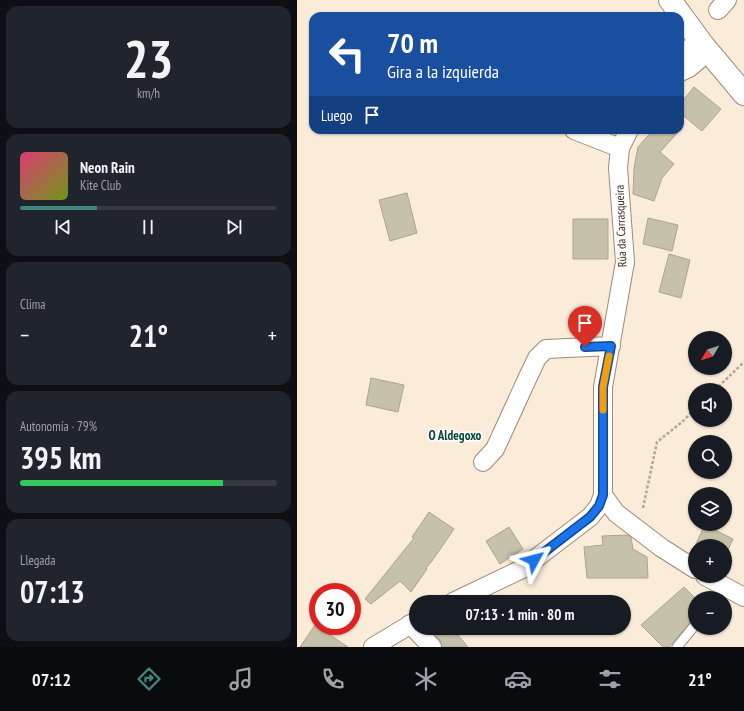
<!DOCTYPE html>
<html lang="es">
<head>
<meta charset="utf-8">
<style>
	:root { --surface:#171b24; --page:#20242c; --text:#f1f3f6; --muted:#9ea1a6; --line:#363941; --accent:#40867e }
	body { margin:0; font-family:"PT Sans Narrow",sans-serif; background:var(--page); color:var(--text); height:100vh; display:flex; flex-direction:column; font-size:15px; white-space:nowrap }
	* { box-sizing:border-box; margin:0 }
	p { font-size:13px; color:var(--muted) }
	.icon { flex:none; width:22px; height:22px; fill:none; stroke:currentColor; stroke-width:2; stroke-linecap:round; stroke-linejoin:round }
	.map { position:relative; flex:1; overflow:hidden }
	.side { display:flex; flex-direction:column; gap:6px; padding:6px; background:#0d0f14; width:297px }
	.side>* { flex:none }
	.top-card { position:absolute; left:12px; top:12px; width:375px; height:122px; border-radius:12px; box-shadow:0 1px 3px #0004; background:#1a4fa0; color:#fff; overflow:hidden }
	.needle { width:26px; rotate:231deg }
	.fabs { position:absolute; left:391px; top:331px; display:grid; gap:8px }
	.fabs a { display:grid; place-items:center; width:44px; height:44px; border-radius:50%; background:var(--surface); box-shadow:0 1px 3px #0004; font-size:20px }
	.speed { position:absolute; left:12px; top:583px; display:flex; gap:8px; font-size:20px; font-weight:700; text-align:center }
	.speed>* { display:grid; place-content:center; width:52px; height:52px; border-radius:50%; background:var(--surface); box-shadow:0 1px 3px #0004; line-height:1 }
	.speed .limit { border:6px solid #d22; background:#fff; color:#111 }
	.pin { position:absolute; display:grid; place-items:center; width:34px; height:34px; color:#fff; margin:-41px -17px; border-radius:50% 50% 50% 0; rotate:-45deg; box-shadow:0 0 4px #0007 }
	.pin .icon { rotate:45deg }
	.me { position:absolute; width:44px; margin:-22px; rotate:52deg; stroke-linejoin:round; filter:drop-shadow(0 0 3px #0008) }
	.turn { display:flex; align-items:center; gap:14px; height:84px; padding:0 12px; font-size:18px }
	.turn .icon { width:52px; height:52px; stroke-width:2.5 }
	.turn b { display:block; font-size:28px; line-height:34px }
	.then { display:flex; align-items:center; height:38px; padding:0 12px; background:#0003; gap:8px; font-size:15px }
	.big { font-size:30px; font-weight:700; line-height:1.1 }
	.side .tile { flex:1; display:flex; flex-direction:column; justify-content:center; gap:6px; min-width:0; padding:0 14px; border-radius:12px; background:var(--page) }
	.side .dial { align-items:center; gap:0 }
	.dial b { font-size:52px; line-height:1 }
	.song { display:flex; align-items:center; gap:12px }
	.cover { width:48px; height:48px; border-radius:6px; background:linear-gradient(135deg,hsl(340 70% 55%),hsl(80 70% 35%)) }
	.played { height:4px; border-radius:2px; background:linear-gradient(90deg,var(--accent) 30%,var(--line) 30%) }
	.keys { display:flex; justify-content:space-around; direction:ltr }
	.heat { display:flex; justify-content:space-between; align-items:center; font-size:22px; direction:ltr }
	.charge { height:6px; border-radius:3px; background:linear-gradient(90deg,#34c759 79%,var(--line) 0) }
	.trip { position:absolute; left:112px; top:595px; width:222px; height:40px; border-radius:20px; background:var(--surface); box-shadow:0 1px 3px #0004; font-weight:700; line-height:40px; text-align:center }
	.tab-bar { display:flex; height:64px; justify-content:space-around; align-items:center; background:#090b0e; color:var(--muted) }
	.tab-bar .icon { width:28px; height:28px }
	.tab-bar .on { color:var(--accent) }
	.tab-bar b { font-size:18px; color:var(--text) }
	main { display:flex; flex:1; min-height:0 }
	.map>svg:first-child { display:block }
	.building { fill:#c6c1ab; stroke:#aba590 }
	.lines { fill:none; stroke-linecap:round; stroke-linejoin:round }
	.lane-casing { stroke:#9b8c7b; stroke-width:11 }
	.street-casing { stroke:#9b8c7b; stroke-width:20 }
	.secondary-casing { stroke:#9b8c7b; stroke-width:24 }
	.path { stroke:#b1a697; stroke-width:2.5; stroke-dasharray:3 2; stroke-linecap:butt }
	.lane { stroke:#fff; stroke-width:9 }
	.street { stroke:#fff; stroke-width:18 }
	.secondary { stroke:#fff; stroke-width:22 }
	.route-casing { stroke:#114b97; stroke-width:10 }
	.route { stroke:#1a73e8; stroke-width:7 }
	.slow { stroke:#f59e0b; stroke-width:7 }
	.labels { text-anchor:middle; stroke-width:3.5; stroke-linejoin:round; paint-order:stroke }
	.street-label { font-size:12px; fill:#37312a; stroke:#fefbf7 }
	.neighbourhood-label { font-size:13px; font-weight:bold; fill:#074741; stroke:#fefbf7 }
</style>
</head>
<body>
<main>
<section class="side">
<div class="tile dial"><b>23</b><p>km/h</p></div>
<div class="tile">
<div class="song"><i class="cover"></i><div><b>Neon Rain</b><p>Kite Club</p></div></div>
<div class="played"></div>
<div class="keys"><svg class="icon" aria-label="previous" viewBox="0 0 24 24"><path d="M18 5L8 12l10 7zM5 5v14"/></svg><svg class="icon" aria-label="pause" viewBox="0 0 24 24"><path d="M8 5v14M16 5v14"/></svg><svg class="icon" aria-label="next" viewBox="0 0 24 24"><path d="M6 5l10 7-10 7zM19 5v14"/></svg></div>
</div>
<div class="tile"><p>Clima</p>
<div class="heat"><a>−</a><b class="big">21°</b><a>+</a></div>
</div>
<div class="tile"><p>Autonomía · 79%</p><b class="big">395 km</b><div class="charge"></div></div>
<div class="tile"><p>Llegada</p><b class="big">07:13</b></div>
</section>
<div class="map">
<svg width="447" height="647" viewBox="0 0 447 647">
	<rect width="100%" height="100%" fill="#fbecd9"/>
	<path class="building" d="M397,87L424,109L405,131L383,113V104Z
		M356,130H383L363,152L377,164L365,178L357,201L336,194L337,168L341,147Z
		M110,193L120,233L93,241L82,200Z
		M351,218L381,225L375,251L346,244Z
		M276,219H311V259H276Z
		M372,254L393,260L384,298L362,292Z
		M74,378L107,385L101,412L69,405Z
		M132,512L157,529L135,561L129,568L130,569L114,592L103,581L74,604L68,599L117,538L115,537Z
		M408,525L436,539L428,556V546H398V556L394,554Z
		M212,527L226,549L203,564L189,541Z
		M330,535L334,537L336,549L350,557L351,578H290L287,547L306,545L305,536Z
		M387,587L398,598V617L372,647H366L344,625Z
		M18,625L51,647H3Z
		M140,628H155L171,647H145L143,640L135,631Z"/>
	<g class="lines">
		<defs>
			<path id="lane" d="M419,598L428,587
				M380,647L398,625"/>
			<path id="street" d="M421,10L430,0
				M383,61L396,45
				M383,72L392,68L405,57
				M277,130L323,148
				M186,462L198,449L231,377L240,358L249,349L314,346
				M306,495L319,513L365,548L398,569
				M408,576L447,597
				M156,602L225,569L293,517L302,506L306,495V387L328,262L321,168L323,148L332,130
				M113,624L135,647
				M76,647L119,621"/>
			<path id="secondary" d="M373,0L406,45L447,94"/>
		</defs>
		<use href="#lane" class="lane-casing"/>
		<use href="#street" class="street-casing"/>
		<use href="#secondary" class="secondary-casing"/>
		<path class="path" d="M418,390L447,362
			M346,508L360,442L385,422L398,409"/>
		<use href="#lane" class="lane"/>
		<use href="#street" class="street"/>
		<use href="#secondary" class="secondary"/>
	</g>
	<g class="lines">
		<defs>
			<path id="route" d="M237,560L293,517L302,506L306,495V387L314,346L288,347"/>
		</defs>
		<use href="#route" class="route-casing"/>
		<use href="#route" class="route"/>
		<path class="slow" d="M306,410V387L312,356"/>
	</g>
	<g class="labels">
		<g class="street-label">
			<text transform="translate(324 226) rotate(-92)" y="4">Rúa da Carrasqueira</text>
		</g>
		<g class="neighbourhood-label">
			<text x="158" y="440">O Aldegoxo</text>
		</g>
	</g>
</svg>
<div class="fabs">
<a><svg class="needle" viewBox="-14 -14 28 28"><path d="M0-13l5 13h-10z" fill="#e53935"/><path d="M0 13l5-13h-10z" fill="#9ea1a6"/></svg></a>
<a><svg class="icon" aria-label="sound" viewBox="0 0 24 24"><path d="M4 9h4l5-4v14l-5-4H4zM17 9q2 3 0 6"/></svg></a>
<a><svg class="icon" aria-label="search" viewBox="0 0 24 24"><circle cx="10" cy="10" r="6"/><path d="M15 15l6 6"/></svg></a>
<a><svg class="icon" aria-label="layers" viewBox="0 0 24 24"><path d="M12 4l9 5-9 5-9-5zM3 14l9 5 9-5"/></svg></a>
<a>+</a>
<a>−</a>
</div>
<div class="speed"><div class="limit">30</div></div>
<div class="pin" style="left:288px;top:347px;background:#d93025"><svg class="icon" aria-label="arrive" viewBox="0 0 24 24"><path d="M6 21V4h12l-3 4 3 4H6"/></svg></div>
<svg class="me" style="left:237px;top:560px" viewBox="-20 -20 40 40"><path d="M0-17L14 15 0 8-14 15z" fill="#1a73e8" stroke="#fff" stroke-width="4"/></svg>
<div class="trip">07:13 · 1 min · 80 m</div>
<div class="top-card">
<div class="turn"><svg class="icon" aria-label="left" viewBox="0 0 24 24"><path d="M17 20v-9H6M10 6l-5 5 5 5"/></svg><div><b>70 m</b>Gira a la izquierda</div></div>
<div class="then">Luego<svg class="icon" aria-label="arrive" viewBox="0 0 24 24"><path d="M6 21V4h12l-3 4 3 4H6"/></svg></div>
</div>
</div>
</main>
<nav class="tab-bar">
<b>07:12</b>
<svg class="icon on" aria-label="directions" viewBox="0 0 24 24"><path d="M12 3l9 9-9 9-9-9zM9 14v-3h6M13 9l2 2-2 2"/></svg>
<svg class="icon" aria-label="music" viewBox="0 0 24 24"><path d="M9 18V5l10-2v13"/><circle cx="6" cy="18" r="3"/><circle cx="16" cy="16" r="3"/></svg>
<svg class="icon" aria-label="phone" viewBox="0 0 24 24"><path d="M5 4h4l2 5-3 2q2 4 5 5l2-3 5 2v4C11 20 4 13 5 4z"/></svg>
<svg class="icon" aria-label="climate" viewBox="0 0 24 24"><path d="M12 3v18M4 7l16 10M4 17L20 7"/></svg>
<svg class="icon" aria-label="car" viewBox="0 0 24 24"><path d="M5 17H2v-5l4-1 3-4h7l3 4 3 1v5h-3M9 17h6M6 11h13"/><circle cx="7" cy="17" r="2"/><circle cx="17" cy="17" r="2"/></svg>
<svg class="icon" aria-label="filters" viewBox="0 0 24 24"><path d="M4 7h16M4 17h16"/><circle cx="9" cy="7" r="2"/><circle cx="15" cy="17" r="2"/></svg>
<b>21°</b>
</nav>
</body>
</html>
